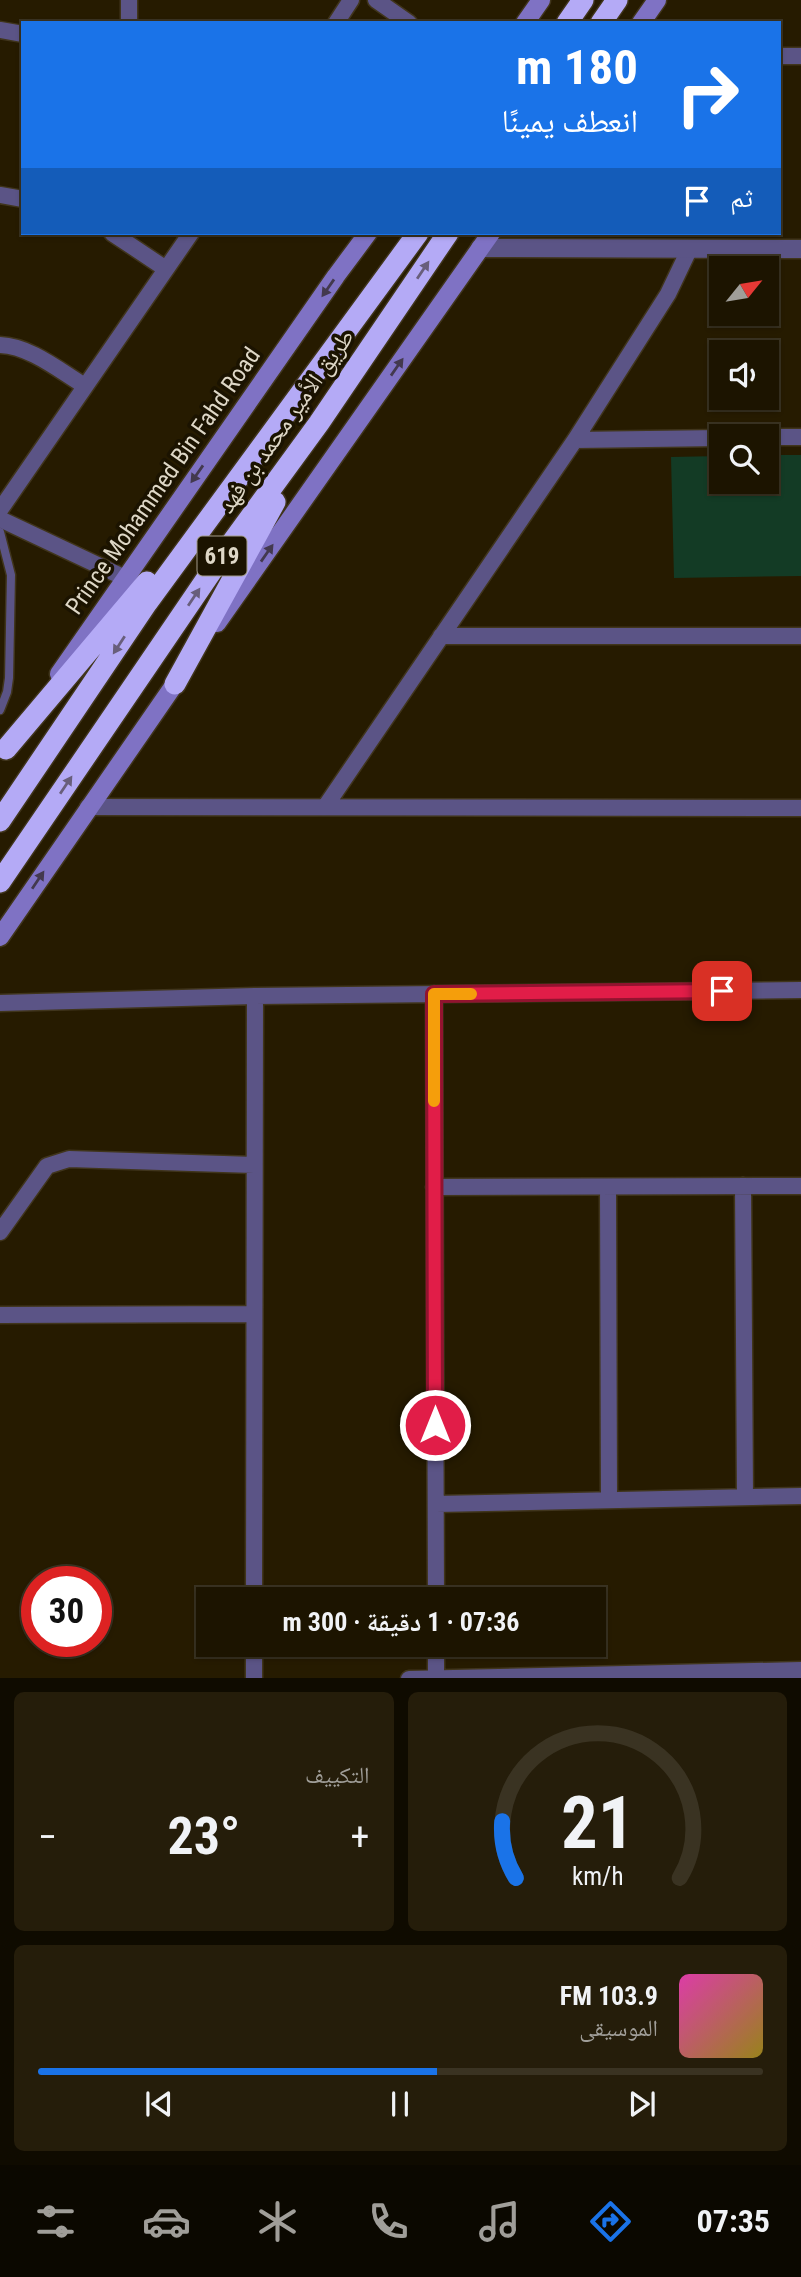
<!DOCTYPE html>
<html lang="ar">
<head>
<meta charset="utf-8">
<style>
	:root { --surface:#1c1400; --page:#251d0a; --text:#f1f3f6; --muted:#a09e99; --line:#3a3322; --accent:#1a73e8 }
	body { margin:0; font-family:"Roboto Condensed","Noto Naskh Arabic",sans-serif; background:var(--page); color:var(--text); direction:rtl; height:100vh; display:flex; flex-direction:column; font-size:26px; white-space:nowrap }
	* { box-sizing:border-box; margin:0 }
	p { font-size:23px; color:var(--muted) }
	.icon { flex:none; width:38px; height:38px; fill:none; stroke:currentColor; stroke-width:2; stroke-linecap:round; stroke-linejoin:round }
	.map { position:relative; height:1678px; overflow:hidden; direction:ltr }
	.panel { display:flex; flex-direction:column; gap:14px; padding:14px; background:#0f0b00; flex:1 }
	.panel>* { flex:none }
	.hud { position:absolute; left:21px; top:21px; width:760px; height:214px; border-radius:0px; box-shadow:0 2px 5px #0004,0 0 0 2px var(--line); direction:rtl; background:#1a73e8; color:#fff; overflow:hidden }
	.needle { width:46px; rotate:60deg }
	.buttons { position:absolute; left:709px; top:256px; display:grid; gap:14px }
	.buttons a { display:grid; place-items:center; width:70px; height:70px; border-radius:0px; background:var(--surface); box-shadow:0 2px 5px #0004,0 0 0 2px var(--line); font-size:35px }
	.speed { position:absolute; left:21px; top:1566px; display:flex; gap:14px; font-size:35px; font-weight:700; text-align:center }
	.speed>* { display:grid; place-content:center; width:91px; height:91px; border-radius:50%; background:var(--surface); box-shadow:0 2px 5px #0004,0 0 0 2px var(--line); line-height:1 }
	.speed .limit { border:10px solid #d22; background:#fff; color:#111 }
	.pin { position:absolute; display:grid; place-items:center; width:60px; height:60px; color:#fff; margin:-30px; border-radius:14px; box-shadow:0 4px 10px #0006 }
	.me { position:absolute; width:77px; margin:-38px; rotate:0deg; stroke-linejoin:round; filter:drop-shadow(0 0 5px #0008) }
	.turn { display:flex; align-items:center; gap:24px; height:147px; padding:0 28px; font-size:32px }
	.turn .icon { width:91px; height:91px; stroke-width:2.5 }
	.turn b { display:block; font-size:49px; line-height:60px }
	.then { display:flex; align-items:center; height:66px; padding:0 28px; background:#0003; gap:14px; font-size:26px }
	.big { font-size:52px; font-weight:700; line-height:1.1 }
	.panel .tile { flex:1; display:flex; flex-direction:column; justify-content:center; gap:10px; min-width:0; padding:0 24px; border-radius:10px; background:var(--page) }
	.panel .dial { align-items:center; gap:0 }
	.dial svg { height:182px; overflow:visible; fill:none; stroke:var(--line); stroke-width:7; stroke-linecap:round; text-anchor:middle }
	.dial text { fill:var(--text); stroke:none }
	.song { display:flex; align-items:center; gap:21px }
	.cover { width:84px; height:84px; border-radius:10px; background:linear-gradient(135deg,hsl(320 70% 55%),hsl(50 70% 35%)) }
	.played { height:7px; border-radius:4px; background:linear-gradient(90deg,var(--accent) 55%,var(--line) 55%) }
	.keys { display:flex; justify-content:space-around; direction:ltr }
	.heat { display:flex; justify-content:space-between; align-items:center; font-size:38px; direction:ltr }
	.panel .tiles { flex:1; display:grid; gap:14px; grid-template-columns:1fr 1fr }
	.tile:last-child { grid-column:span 2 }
	.trip { position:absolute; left:196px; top:1587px; width:410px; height:70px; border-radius:0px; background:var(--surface); box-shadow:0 2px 5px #0004,0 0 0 2px var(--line); font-weight:700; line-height:70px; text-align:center; direction:rtl }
	.tabs { display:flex; height:112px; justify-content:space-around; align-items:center; background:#0b0800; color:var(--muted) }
	.tabs .icon { width:49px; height:49px }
	.tabs .on { color:var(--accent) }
	.tabs b { font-size:32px; color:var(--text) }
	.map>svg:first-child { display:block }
	.green { fill:#133b25 }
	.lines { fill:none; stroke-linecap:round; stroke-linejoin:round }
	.service-casing { stroke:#40351c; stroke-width:11 }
	.minor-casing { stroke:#40351c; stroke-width:19 }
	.tertiary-casing { stroke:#40351c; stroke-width:21 }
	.secondary-casing { stroke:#40351c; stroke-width:21 }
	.motorway-casing { stroke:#40351c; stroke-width:24 }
	.service { stroke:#5b5486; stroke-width:8 }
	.minor { stroke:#5b5486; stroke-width:16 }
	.tertiary { stroke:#5b5486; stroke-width:18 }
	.secondary { stroke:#7f72c4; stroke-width:18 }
	.motorway { stroke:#b4aaf6; stroke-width:21 }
	.oneway { fill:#685e7b }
	.oneway2 { fill:#43394e }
	.route-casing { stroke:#92132f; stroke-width:18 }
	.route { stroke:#e11d48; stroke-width:12 }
	.slow { stroke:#f59e0b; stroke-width:12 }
	.labels { text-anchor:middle; stroke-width:7; stroke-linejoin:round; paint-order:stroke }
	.shield { fill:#1b1300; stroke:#a49c8b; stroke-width:2 }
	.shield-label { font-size:23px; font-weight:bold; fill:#ded7c6 }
	.street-label { font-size:24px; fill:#ded7c6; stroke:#1b1300 }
</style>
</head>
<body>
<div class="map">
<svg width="801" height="1679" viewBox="0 0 801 1679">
	<rect width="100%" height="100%" fill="#261b00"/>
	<path class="green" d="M767,455H801V576L674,578L671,457L721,456V481H766Z"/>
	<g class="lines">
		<defs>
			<path id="service" d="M0,532L11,575L9,678L7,692L0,710"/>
			<path id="minor" d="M376,0L409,23
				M129,23V0
				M336,23L351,0
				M0,30L23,34
				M779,56H801
				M0,195L23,199
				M112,233L166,269
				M0,345C30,346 60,371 85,386
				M766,437H801
				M575,440L721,438
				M0,510L191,233
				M0,519L125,578
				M441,636H801
				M88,807L801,808
				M325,807L575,440L668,294L689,250
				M434,994L436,1600
				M0,1003L255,996L801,990
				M743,1186L745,1497
				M434,1187L801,1186
				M608,1187L609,1500
				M0,1232L47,1166L69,1159L254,1165
				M0,1315L254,1314
				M436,1504L801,1496
				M254,1600L255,996
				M436,1645V1677
				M254,1679V1645
				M409,1679L801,1670"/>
			<path id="tertiary" d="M480,248L801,249"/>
			<path id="secondary" d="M525,23L541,0
				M641,23L657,0
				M217,623L491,233
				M59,674L336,276L368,233
				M0,937L181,675"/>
			<path id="motorway" d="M567,23L583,0
				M601,23L617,0
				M175,684L275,502
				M6,749L147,582
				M0,821L147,603L418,233
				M0,882L222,556L319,423L448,233"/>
		</defs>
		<use href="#service" class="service-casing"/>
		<use href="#minor" class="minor-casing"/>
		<use href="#tertiary" class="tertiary-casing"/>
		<use href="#secondary" class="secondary-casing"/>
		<use href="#motorway" class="motorway-casing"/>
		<use href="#service" class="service"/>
		<use href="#minor" class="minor"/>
		<use href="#tertiary" class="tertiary"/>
		<use href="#secondary" class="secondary"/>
		<use href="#motorway" class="motorway"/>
	</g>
	<defs><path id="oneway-solid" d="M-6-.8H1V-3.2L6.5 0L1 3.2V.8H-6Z" transform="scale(1.75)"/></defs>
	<g class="oneway">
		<use href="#oneway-solid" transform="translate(423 270) rotate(-56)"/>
		<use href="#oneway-solid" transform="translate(194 597) rotate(-56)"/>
		<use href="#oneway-solid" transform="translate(119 645) rotate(123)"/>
		<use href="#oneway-solid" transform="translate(66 785) rotate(-56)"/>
	</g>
	<g class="oneway2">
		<use href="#oneway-solid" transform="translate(328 288) rotate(125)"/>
		<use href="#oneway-solid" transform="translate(397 367) rotate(-55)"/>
		<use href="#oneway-solid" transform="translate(197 474) rotate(125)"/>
		<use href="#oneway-solid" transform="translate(267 553) rotate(-55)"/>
		<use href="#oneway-solid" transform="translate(38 880) rotate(-56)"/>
	</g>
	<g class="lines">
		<defs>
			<path id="route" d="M435,1425L434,994L722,991"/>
		</defs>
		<use href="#route" class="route-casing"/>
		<use href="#route" class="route"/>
		<path class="slow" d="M434,1101V994H471"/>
	</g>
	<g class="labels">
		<rect class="shield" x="197.5" y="536.5" width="49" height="39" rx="5"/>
		<g class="shield-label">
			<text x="222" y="564">619</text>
		</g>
		<g class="street-label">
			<text transform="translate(286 421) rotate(-55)" y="8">طريق الأمير محمد بن فهد</text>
			<text transform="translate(163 481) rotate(-55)" y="8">Prince Mohammed Bin Fahd Road</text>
		</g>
	</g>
</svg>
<div class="buttons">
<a><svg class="needle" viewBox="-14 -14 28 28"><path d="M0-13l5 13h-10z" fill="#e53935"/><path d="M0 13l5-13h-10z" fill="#a09e99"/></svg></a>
<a><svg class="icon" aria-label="sound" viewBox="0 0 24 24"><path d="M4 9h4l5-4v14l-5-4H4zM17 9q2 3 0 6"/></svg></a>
<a><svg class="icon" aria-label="search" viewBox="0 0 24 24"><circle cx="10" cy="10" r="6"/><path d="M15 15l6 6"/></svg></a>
</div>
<div class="speed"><div class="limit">30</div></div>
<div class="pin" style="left:722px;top:991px;background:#d93025"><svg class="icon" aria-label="arrive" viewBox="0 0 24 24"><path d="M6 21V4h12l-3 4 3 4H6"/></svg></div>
<svg class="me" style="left:435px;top:1425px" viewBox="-20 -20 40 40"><circle r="17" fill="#e11d48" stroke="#fff" stroke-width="3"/><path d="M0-11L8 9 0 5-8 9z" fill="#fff"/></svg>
<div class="trip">07:36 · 1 دقيقة · 300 m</div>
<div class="hud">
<div class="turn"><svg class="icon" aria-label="right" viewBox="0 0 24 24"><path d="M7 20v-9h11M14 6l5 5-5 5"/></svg><div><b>180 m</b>انعطف يمينًا</div></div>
<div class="then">ثم<svg class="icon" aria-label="arrive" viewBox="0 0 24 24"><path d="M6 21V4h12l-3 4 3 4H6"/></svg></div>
</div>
</div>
<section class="panel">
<div class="tiles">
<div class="tile dial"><svg viewBox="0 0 100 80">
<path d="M14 69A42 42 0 1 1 86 69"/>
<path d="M14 69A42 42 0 0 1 8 44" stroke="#1a73e8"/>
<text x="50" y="56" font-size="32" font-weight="700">21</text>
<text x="50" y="72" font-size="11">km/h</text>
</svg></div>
<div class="tile"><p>التكييف</p>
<div class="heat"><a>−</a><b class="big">23°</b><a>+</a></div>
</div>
<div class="tile">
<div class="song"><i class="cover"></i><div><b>103.9 FM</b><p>الموسيقى</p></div></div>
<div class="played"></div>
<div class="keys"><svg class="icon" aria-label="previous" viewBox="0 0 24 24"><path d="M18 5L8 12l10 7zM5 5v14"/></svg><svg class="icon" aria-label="pause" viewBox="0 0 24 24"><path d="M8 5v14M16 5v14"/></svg><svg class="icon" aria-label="next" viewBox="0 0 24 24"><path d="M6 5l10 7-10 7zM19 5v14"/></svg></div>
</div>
</div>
</section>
<nav class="tabs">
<b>07:35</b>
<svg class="icon on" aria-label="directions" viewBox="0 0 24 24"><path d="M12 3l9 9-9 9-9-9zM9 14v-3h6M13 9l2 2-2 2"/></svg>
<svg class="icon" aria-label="music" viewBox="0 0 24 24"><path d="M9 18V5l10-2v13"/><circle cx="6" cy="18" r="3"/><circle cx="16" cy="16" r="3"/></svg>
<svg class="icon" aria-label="phone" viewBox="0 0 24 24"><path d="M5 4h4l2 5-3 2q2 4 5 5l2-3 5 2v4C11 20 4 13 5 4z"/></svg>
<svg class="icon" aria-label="climate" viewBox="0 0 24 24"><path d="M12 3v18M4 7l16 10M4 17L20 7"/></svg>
<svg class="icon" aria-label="car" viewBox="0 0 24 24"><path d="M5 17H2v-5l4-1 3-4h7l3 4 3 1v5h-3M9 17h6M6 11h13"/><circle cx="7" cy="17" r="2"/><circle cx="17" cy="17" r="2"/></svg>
<svg class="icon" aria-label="filters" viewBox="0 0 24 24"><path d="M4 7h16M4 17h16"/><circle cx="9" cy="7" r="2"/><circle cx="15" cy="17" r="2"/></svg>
</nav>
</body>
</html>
